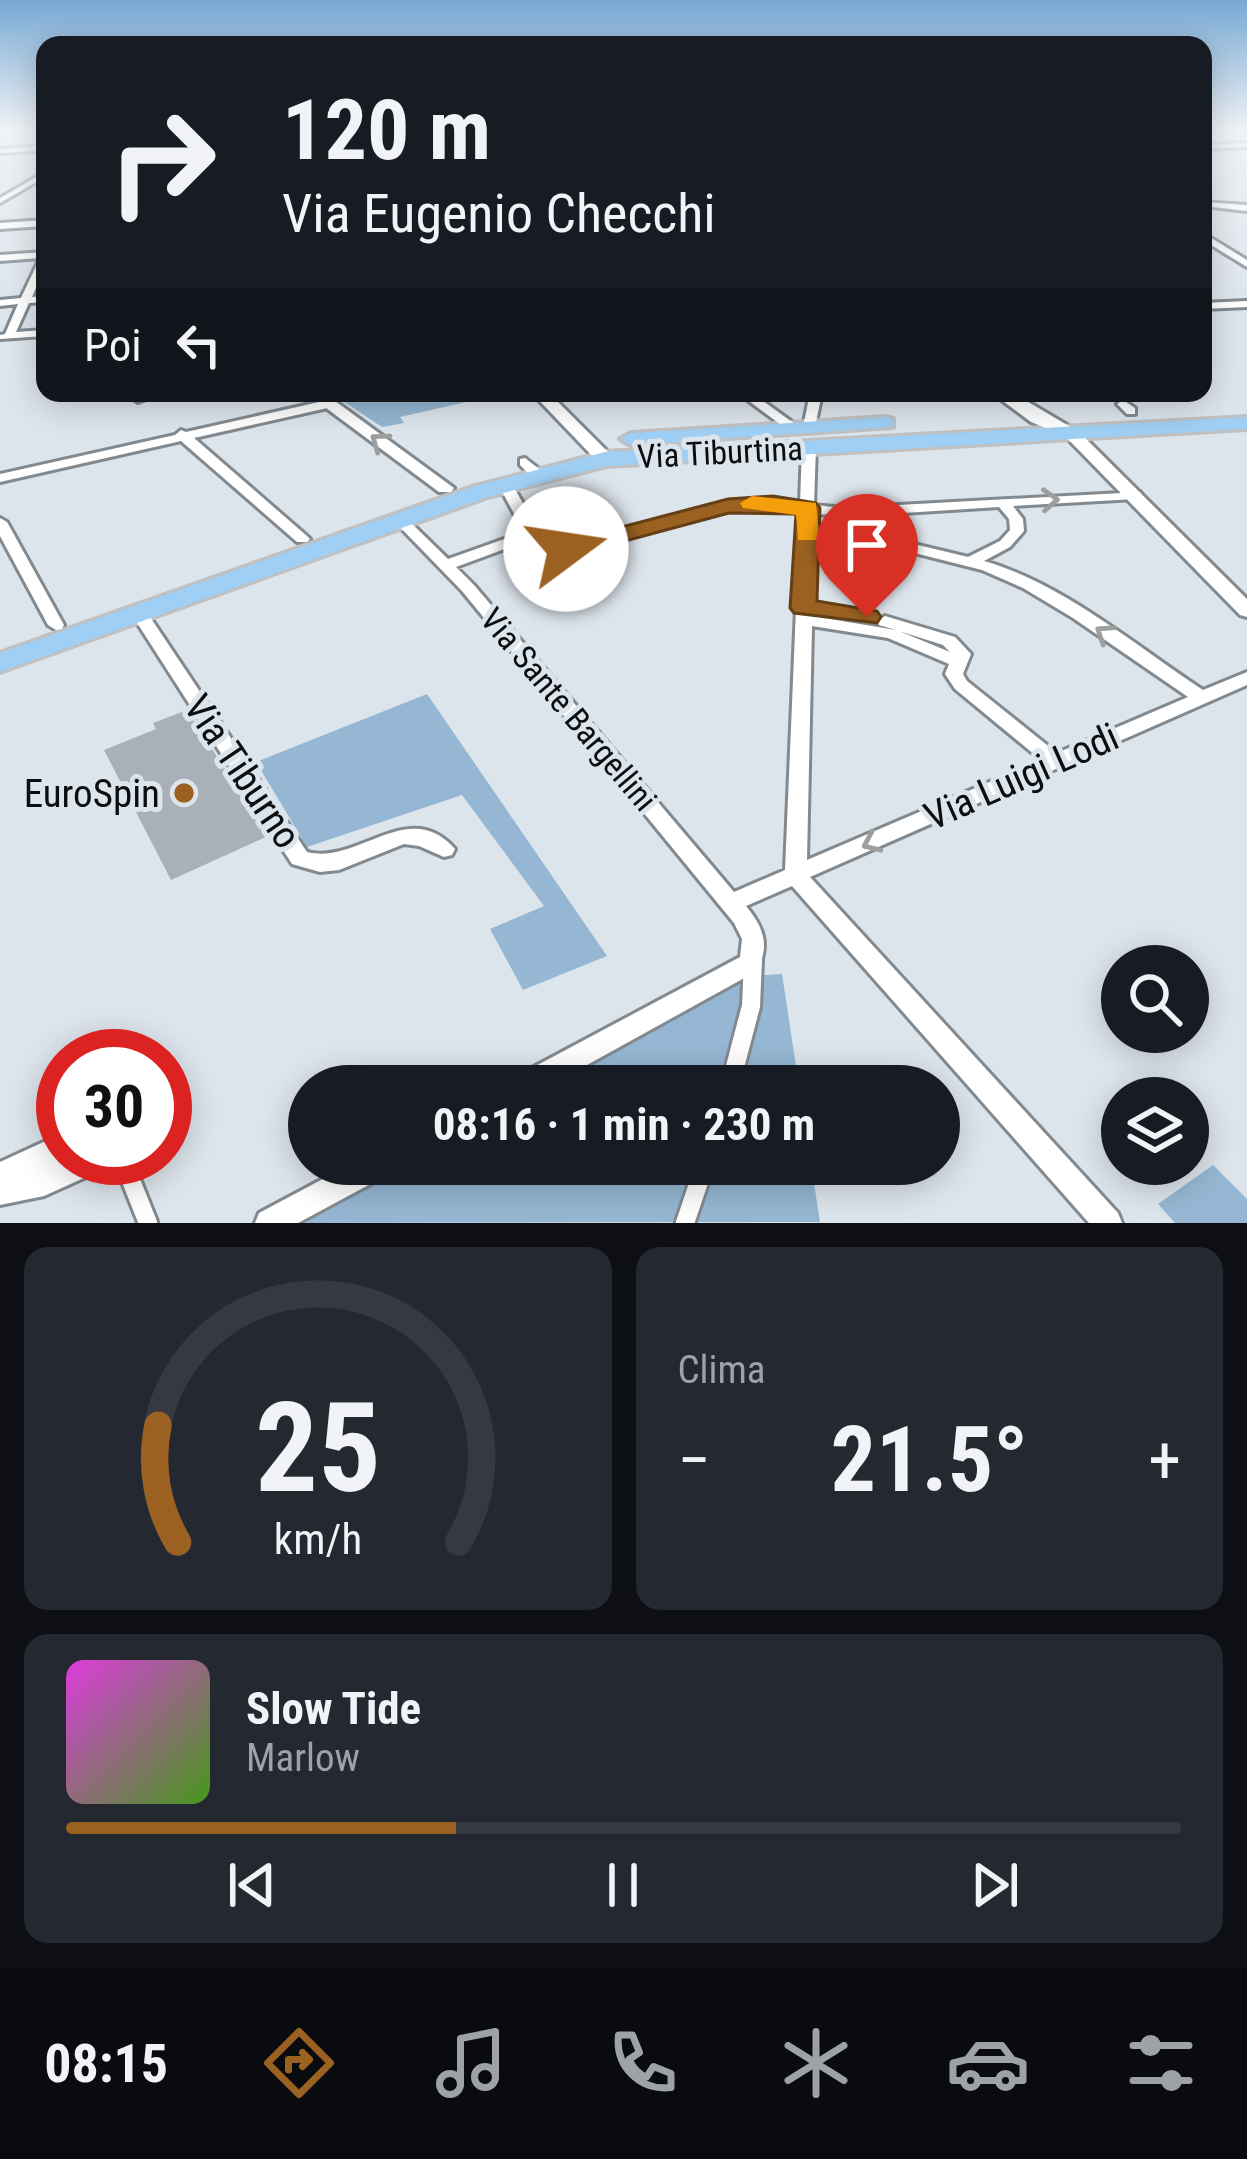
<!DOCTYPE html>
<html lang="it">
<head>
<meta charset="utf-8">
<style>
	:root { --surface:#171b24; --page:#242831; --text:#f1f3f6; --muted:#9ea1a6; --line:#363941; --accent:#9b6121 }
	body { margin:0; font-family:"Roboto Condensed",sans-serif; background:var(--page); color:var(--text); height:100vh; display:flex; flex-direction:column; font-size:45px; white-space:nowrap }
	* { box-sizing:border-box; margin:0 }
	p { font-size:39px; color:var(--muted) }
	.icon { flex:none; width:66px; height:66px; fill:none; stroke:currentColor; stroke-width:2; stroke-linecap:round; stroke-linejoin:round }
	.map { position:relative; height:1223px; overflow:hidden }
	.details { display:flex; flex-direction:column; gap:24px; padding:24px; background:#0d0f14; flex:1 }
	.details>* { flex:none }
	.guide { position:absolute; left:36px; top:36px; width:1176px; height:366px; border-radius:24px; box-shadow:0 6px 30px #0003; background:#171b24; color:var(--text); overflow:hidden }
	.controls { position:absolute; left:1101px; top:945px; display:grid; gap:24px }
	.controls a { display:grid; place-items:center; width:108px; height:108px; border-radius:50%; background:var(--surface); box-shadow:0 6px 30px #0003; font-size:60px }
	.speed { position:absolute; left:36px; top:1029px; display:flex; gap:24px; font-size:60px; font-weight:700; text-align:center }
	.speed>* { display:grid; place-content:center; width:156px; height:156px; border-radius:50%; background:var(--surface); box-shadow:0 6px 30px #0003; line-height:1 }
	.speed .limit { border:18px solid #d22; background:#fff; color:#111 }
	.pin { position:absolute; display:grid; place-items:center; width:102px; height:102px; color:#fff; margin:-123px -51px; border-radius:50% 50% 50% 0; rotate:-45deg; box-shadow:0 0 12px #0007 }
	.pin .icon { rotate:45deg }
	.me { position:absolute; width:132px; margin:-66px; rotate:76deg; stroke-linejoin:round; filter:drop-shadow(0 0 9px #0008) }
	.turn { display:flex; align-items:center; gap:42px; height:252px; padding:0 48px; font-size:54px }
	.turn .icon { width:156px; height:156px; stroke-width:2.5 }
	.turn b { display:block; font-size:84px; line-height:102px }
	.then { display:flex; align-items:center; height:114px; padding:0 48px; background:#0003; gap:24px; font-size:45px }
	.big { font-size:90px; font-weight:700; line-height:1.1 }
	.details .tile { flex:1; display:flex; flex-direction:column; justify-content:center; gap:18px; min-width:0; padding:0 42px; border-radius:24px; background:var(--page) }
	.details .dial { align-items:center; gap:0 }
	.dial svg { height:312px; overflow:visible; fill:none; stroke:var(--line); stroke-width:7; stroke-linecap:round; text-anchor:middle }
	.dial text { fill:var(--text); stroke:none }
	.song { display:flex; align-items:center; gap:36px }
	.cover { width:144px; height:144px; border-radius:18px; background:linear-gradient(135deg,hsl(300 70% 55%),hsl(100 70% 35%)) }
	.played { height:12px; border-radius:6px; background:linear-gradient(90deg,var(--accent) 35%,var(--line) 35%) }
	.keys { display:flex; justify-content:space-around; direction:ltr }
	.heat { display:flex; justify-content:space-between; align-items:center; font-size:66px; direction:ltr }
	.details .tiles { flex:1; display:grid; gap:24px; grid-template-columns:1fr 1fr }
	.tile:last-child { grid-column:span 2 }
	.trip { position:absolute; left:288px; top:1065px; width:672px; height:120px; border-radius:60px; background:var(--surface); box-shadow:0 6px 30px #0003; font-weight:700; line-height:120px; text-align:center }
	.dock { display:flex; height:192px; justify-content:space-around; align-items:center; background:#090b0e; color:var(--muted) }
	.dock .icon { width:84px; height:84px }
	.dock .current { color:var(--accent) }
	.dock b { font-size:54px; color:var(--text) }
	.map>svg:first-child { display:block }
	.green { fill:#95b7d3 }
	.building { fill:#a9b0b7 }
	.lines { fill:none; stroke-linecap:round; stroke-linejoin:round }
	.pedestrian-casing { stroke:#828a90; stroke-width:24 }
	.minor-casing { stroke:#828a90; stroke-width:6 }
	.tertiary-casing { stroke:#828a90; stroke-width:6 }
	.secondary-casing { stroke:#828a90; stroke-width:6 }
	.primary-casing { stroke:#c0c0c1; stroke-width:6 }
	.pedestrian { stroke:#fff; stroke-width:18 }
	.minor { fill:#fff; fill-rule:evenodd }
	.tertiary { fill:#fff; fill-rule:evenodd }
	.secondary { fill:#fff; fill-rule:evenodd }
	.primary { fill:#9fcff4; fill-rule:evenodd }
	.oneway { stroke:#9d9f9f }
	.route { fill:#9b6121; stroke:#653f15; stroke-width:3 }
	.slow { fill:#f59e0b }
	.poi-dot { fill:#9b6121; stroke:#dde5ec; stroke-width:4.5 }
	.labels { text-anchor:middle; stroke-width:10; stroke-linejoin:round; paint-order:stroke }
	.street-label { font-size:33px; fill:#0b0e10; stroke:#dde5ec }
	.near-street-label { font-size:39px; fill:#0b0e10; stroke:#dde5ec }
	.near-poi-label { font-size:39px; fill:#0b0e10; stroke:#dde5ec; text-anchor:end }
</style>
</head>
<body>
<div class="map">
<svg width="1247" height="1223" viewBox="0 0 1247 1223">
	<rect width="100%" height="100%" fill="#dde5ec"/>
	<path class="green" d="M346,393H495L497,395L400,417L404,423L382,427L334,395Z
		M427,694L607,956L523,990L490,929L544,906L462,795L307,847L256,762Z
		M782,974L799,1086H542L737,977Z
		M402,1164H811L820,1222L296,1223Z
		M1213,1165L1247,1199V1223H1175L1158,1204Z"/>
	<path class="building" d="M187,710L268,836L171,880L104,750L156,729L153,723Z"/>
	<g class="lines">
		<defs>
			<path id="pedestrian" d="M730,1086L751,1006L753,960
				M122,1158L148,1223
				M685,1223L705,1164"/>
			<path id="minor" d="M1247,143V147L1203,149V145Z
				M45,146V150L0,153V149Z
				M45,172V177L0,203V198Z
				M1203,202L1247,205V211L1203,206Z
				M1203,233L1247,260V267L1203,240Z
				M45,252V268L32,297L45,296V302L29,303L16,332L45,330V336L0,339V335L5,334L18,304L0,306V300L21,298L40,258L0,261V255Z
				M1247,301V307L1203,309V303Z
				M142,393H162L138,402L132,398Z
				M553,393H577L546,402L540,398Z
				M738,393H752L799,427L793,431L788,430Z
				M810,393H822L815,427L809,431L803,427Z
				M1105,393H1117L1118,394L1112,398Z
				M328,400L332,401V407L194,438L307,536L310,539L307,542H297L181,441L0,482V474L175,435L181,430L186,432Z
				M1123,400L1135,408V414H1127L1117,404Z
				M809,442L816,446L814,505L843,508L1140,492L1142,495L1135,499L1013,506L1023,519L1024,531L1010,547L984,561C1062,583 1136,646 1203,690L1247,672V685L810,877L1118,1213L1122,1223H1089L792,886L746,906C764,928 770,945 757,971L549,1086H511L515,1077L740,957L742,939L734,923L462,591L394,521L401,517L406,518L448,559L524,532L498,484L505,480L512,484L544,540L559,545L740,500L800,504L802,446ZM999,507L1009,519L1010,530L1000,541L968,557L889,538L871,515ZM740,508L800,513L785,870L734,892L474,585L456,567L529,540L533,546L558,555ZM814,514L857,516L879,544L982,570L1023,588L1073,618L1188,697L1057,753L967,681L963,674L971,654L955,637L885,616L877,621L879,625L896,630L812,616ZM812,626L888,638L949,664L945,674L955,689L1041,760L807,860ZM899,631L943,645L950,652Z
				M525,458L543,472V478H533L520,465V459Z
				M0,518L7,522L64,625L62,629L56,630L48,625L0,536Z
				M140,610L146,611L307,852C358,865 409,796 455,849L452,855L444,857L419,846L404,844L339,870L320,872L292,864L132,615Z
				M63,1133V1158H110L106,1168L44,1196L0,1205V1162Z
				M351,1164H393L389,1174L298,1223H255L259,1213Z"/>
			<path id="tertiary" d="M45,220V226L0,229V223Z
				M306,393H324L454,488L451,492H439Z
				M532,393H549L611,455V463H599Z
				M1070,427L1076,429L1247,599V617L1240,615L1064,435L1062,432Z"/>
			<path id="secondary" d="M992,393H1013L1079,432L1070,438L1031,422Z"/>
			<path id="primary" d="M886,417L893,419V427L631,445L620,439L631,433Z
				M1247,417V429L606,466L488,497L0,672V653L472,487L605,452Z"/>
		</defs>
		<use href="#pedestrian" class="pedestrian-casing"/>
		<use href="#minor" class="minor-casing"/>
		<use href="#tertiary" class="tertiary-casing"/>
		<use href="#secondary" class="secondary-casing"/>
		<use href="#primary" class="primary-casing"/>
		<use href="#pedestrian" class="pedestrian"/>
		<use href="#minor" class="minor"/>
		<use href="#tertiary" class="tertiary"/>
		<use href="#secondary" class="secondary"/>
		<use href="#primary" class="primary"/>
	</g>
	<defs><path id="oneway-chevron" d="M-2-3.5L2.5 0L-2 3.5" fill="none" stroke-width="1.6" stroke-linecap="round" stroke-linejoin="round" transform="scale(3)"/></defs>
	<g class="oneway">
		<use href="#oneway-chevron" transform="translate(379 441) rotate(-144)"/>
		<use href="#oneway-chevron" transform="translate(1050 500) rotate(-3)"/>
		<use href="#oneway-chevron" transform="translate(1104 633) rotate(-146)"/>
		<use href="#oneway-chevron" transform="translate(871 843) rotate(156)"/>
	</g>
	<linearGradient id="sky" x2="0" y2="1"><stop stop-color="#77a8d4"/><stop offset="0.43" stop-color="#f0f3f6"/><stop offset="1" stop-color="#f0f3f6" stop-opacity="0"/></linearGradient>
	<rect width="1247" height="302" fill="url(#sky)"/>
	<path class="route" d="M773,496L816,503L820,508L817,601L877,611L881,617L877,623L794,613L790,608L796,514L729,513L566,557L553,549L557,544L728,499Z"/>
	<path class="slow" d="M752,496L816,503L819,534L816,540H798L796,515L743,508L740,503Z"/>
	<circle class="poi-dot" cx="184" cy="793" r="12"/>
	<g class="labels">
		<g class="street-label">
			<text transform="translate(720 452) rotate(-3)" y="12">Via Tiburtina</text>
			<text transform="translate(569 709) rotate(50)" y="12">Via Sante Bargellini</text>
		</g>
		<g class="near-street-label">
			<text transform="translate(243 771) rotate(56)" y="14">Via Tiburno</text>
			<text transform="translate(1021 776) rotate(-24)" y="14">Via Luigi Lodi</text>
		</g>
		<g class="near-poi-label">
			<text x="160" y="807">EuroSpin</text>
		</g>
	</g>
</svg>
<div class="controls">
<a><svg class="icon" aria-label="search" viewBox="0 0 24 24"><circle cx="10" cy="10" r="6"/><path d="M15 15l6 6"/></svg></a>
<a><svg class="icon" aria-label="layers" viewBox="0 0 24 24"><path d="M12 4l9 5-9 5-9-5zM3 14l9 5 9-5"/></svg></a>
</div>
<div class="speed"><div class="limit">30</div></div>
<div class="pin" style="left:867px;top:617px;background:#d93025"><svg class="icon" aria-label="arrive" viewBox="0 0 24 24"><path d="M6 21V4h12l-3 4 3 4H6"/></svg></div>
<svg class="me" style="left:566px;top:549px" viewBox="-20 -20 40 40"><circle r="19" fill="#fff"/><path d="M0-13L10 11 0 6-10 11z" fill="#9b6121"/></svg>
<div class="trip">08:16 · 1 min · 230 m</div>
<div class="guide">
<div class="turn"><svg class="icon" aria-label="right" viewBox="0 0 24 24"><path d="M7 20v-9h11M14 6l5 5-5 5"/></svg><div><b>120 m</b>Via Eugenio Checchi</div></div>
<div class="then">Poi<svg class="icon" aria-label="left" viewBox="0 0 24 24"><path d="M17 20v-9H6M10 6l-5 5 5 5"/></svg></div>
</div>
</div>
<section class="details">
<div class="tiles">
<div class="tile dial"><svg viewBox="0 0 100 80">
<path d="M14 69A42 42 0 1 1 86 69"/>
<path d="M14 69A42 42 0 0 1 9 39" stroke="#9b6121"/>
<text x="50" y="56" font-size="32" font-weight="700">25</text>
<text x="50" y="72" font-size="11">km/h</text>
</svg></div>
<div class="tile"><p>Clima</p>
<div class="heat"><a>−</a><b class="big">21.5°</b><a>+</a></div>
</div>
<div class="tile">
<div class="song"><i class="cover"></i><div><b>Slow Tide</b><p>Marlow</p></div></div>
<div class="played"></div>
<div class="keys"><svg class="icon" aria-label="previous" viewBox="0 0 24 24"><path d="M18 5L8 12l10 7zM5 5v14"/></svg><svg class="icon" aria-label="pause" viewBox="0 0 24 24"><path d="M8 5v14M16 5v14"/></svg><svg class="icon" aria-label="next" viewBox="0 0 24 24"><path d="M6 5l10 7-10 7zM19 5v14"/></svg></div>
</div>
</div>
</section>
<nav class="dock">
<b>08:15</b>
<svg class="icon current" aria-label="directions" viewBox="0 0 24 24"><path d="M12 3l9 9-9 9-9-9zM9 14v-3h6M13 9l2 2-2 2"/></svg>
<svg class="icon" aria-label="music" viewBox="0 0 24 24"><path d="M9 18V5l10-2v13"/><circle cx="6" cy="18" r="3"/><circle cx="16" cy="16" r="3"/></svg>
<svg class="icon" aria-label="phone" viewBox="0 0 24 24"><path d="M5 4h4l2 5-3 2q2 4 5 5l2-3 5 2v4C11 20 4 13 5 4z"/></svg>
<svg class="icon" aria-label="climate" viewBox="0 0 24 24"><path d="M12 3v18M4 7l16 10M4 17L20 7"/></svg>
<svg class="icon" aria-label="car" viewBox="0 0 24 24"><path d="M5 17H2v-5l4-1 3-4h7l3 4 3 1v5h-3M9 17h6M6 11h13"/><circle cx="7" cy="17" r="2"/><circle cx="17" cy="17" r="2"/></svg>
<svg class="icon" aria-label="filters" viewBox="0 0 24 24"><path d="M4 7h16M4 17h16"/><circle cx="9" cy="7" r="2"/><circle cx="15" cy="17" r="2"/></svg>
</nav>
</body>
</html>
